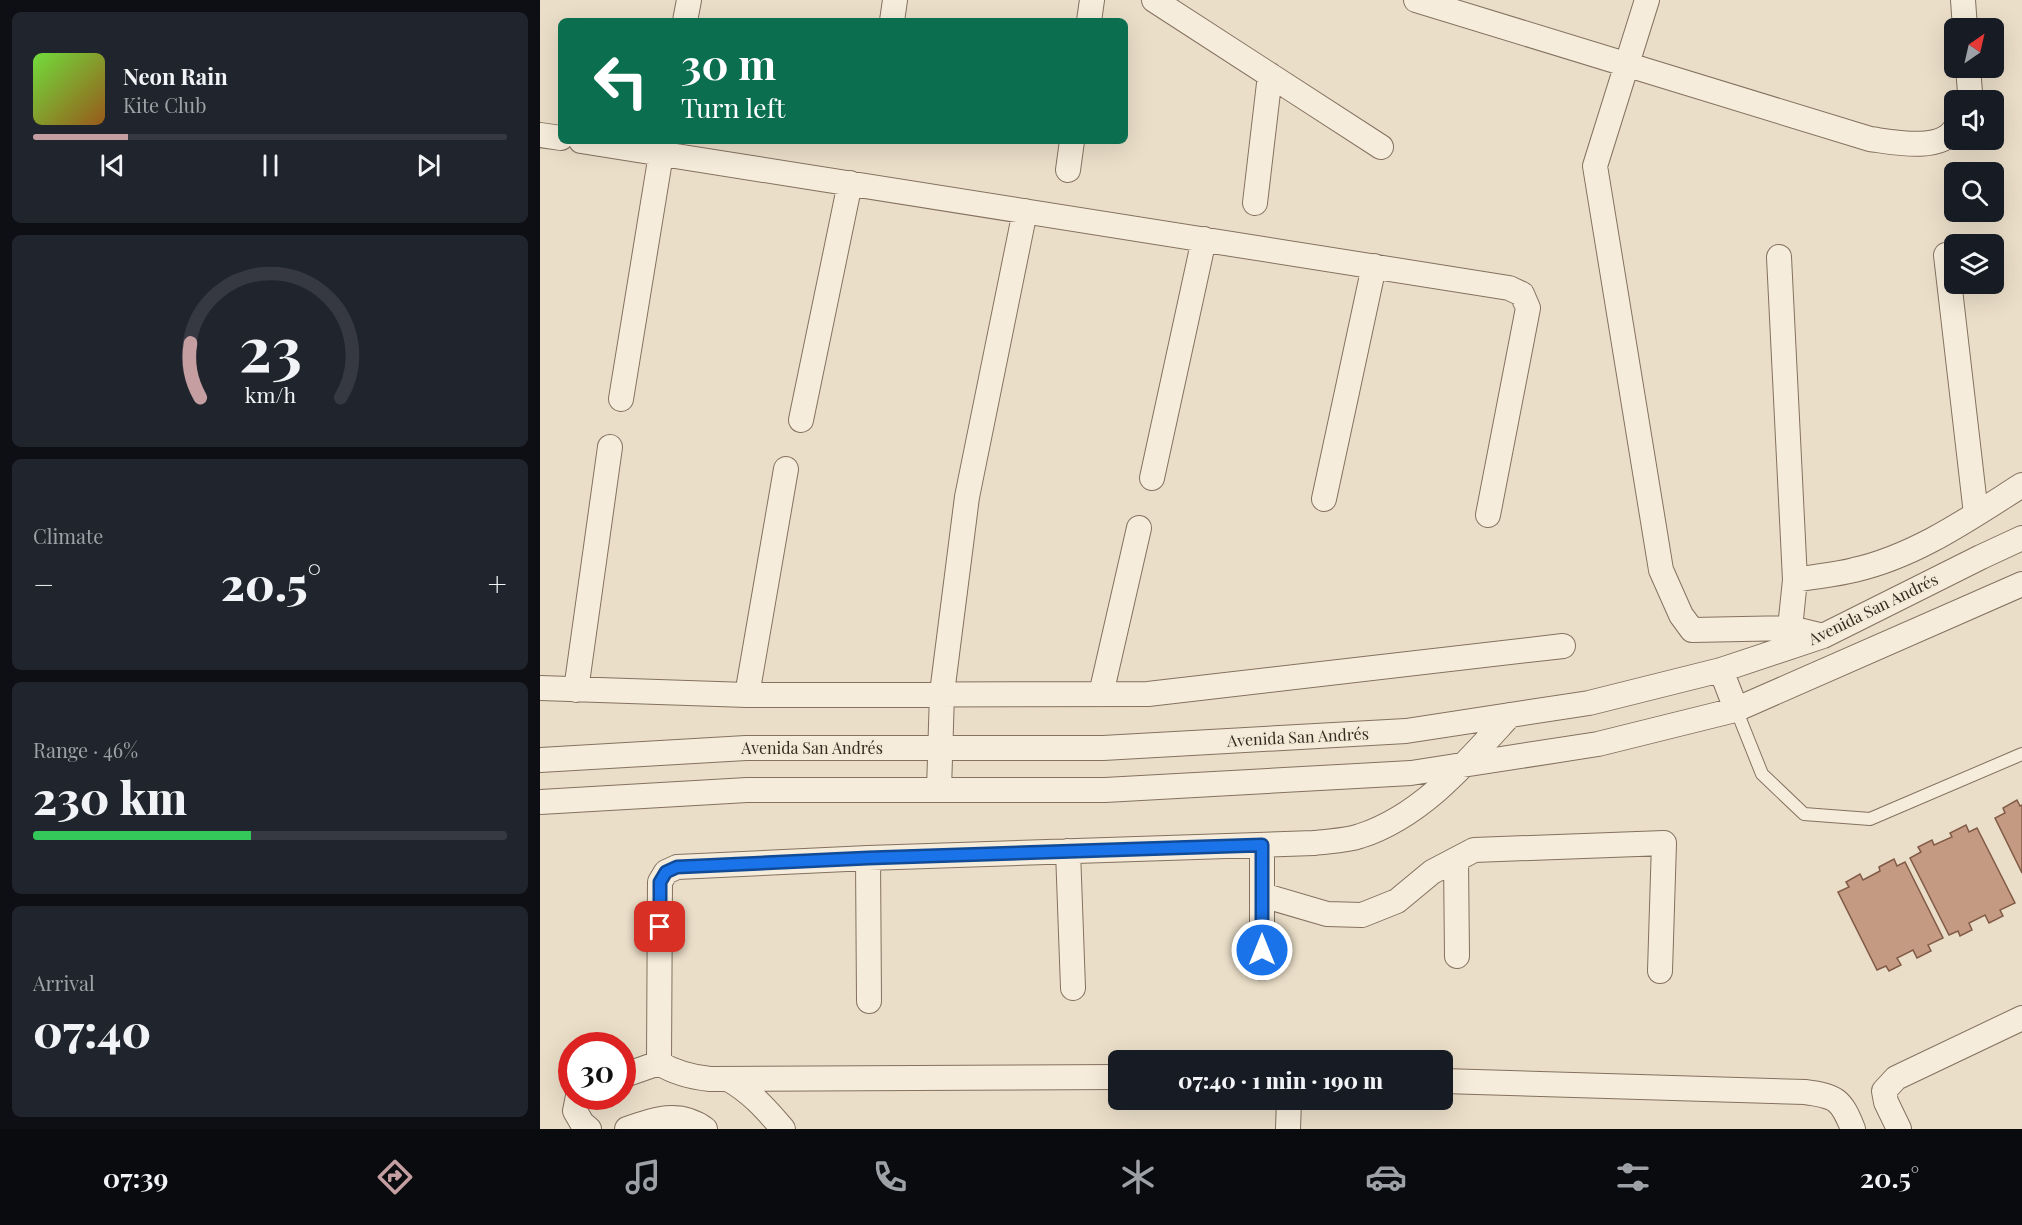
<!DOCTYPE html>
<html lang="en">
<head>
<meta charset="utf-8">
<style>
	:root { --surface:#171b24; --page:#20242c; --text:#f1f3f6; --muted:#9ea1a6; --line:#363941; --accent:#c49ea1 }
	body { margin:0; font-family:"Playfair Display",serif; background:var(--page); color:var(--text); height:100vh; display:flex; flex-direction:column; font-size:22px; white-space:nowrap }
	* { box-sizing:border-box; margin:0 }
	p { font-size:20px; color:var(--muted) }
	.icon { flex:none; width:33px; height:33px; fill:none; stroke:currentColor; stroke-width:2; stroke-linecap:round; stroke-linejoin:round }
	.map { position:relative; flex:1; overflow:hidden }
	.drawer { display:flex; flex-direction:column; gap:12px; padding:12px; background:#0d0f14; width:540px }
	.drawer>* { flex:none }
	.guide { position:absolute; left:18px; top:18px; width:570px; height:126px; border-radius:9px; box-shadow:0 6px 24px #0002; background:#0b6e4f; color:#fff; overflow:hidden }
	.needle { width:39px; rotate:34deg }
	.fabs { position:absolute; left:1404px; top:18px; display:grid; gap:12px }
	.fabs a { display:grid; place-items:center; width:60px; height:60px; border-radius:9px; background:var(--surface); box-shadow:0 6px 24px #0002; font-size:30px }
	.speed { position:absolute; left:18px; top:1032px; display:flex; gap:12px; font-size:30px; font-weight:700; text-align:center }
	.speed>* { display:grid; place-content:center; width:78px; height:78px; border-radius:50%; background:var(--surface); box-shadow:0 6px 24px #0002; line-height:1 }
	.speed .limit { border:9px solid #d22; background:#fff; color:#111 }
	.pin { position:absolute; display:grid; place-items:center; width:51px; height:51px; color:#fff; margin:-26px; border-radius:12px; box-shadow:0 3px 9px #0006 }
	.me { position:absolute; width:66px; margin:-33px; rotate:0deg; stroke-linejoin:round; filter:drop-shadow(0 0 4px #0008) }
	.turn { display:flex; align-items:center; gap:21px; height:126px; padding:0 24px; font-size:27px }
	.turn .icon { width:78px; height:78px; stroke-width:2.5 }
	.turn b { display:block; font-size:42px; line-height:51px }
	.big { font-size:45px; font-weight:800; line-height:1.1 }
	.drawer .widget { flex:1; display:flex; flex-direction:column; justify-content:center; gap:9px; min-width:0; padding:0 21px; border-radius:9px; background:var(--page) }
	.drawer .dial { align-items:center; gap:0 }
	.dial svg { height:156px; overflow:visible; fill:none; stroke:var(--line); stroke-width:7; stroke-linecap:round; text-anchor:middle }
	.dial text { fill:var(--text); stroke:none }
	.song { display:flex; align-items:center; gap:18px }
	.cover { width:72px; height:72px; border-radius:9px; background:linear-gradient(135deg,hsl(100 70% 55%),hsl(30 70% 35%)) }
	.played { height:6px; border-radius:3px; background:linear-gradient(90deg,var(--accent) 20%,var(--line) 20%) }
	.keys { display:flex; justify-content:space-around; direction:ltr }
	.heat { display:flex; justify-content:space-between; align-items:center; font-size:33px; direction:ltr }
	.charge { height:9px; border-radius:4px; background:linear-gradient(90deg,#34c759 46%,var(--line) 0) }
	.trip { position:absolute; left:568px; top:1050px; width:345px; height:60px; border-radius:9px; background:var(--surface); box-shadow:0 6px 24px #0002; font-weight:800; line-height:60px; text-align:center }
	.dock { display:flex; height:96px; justify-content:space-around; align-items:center; background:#090b0e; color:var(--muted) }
	.dock .icon { width:42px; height:42px }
	.dock .selected { color:var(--accent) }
	.dock b { font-size:27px; color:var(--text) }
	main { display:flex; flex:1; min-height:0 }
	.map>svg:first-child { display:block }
	.building { fill:#c49a82; stroke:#815b47; stroke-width:1.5 }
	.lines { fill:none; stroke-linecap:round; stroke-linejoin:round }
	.service-casing { stroke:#84715f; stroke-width:14 }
	.minor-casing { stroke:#84715f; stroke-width:26 }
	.service { stroke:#f6ecdb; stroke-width:12 }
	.minor { stroke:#f6ecdb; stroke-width:24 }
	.route-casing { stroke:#114b97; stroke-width:15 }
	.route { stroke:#1a73e8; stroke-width:10 }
	.labels { text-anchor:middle; stroke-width:4.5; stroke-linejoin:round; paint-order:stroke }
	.street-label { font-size:16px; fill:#362a21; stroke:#f2e9d7 }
</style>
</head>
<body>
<main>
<section class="drawer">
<div class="widget">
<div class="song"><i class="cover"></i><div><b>Neon Rain</b><p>Kite Club</p></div></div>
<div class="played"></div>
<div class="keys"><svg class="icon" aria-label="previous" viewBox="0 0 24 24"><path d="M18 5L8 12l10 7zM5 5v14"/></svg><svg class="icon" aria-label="pause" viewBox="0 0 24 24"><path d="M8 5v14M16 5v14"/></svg><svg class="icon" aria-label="next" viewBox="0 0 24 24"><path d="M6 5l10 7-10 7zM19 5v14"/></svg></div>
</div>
<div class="widget dial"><svg viewBox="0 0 100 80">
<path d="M14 69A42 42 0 1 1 86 69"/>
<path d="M14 69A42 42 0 0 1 9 41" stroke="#c49ea1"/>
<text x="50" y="56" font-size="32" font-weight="700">23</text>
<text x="50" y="72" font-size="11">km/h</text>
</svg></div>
<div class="widget"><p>Climate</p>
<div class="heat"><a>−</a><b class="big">20.5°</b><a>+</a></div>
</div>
<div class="widget"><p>Range · 46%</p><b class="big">230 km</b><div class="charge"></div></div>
<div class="widget"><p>Arrival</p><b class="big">07:40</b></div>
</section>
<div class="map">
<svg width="1482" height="1129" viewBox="0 0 1482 1129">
	<rect width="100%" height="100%" fill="#eadec8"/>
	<path class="building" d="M1477,800L1480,806L1482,805V873L1455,818L1465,813L1463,808Z
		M1426,825L1429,832L1437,828L1475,903L1460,910L1463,916L1449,923L1445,915L1429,923L1432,930L1420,936L1418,931L1409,935L1370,858L1381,852L1378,847L1392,840L1394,845L1412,837L1410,833Z
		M1354,859L1357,866L1365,862L1403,938L1388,945L1391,951L1377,958L1373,950L1357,958L1361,965L1349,971L1346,966L1337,970L1298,892L1309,887L1306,882L1320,874L1323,880L1340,871L1339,867Z"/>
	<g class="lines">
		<defs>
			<path id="service" d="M1196,709L1222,774L1264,814L1330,819L1482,754"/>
			<path id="minor" d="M614,0L841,147
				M876,0L1330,139C1353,142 1399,152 1414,130
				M1107,0L1055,166L1121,570L1141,615L1152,630L1250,628L1283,636
				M1423,0L1425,28
				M145,21L149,0
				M352,21L355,0
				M549,21L552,0
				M1427,100L1430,92L1428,68
				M0,135L21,138
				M41,141L969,288L982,294L988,308L948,515
				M528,170L532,141
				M715,203L730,75
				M1406,255L1436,514
				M1239,257L1255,580L1250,628
				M81,399L121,154
				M261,420L310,183
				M612,478L664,239
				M784,499L834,266
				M1255,580C1275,576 1295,575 1314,570C1376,556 1430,518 1482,485
				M1181,670L1196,709
				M0,688L207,695L608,694L1023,646
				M36,690L70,447
				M561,694L599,528
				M207,695L246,469
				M0,760L206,748H563L866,731L1049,703L1181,670L1283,636L1441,557L1482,538
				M399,790L402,693L427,497L485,211
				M0,802L207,790H565L871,773L1058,744L1195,710L1482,584
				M722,845V968
				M528,851L533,988
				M328,858L329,1001
				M916,860L917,956
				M722,895L787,914L822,915L857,901L892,872L934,850L1124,843L1120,971
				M119,1063L120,882L126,872L137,867L328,858L774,843C789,841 806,841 820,836C882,816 927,762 970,715
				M82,1076L119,1063C135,1073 151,1077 170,1079L579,1077
				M188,1079C211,1092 226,1109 243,1129
				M903,1081L1265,1092C1296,1096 1301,1099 1313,1129
				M38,1096L35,1111L42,1123L49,1129
				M87,1129C114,1119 140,1110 165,1129
				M748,1129L749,1100
				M1359,1129L1346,1102L1344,1091L1356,1078L1482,1018"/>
		</defs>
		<use href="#service" class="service-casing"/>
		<use href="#minor" class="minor-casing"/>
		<use href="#service" class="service"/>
		<use href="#minor" class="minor"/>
	</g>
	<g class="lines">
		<defs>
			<path id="route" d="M120,927V882L126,872L137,867L328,858L722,845V950"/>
		</defs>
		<use href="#route" class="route-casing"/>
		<use href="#route" class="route"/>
	</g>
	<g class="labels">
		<g class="street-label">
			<text transform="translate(1333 609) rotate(-26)" y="6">Avenida San Andrés</text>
			<text transform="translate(758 737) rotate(-3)" y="6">Avenida San Andrés</text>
			<text x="272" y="754">Avenida San Andrés</text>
		</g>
	</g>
</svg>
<div class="fabs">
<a><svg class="needle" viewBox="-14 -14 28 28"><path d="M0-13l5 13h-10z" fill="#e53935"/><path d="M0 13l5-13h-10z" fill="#9ea1a6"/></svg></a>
<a><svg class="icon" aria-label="sound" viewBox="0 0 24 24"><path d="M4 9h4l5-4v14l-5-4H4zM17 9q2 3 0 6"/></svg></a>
<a><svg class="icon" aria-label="search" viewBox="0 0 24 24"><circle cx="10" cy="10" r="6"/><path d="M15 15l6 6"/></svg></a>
<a><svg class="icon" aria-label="layers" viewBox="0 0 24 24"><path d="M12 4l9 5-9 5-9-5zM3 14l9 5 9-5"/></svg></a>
</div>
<div class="speed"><div class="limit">30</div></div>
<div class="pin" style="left:120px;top:927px;background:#d93025"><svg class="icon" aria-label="arrive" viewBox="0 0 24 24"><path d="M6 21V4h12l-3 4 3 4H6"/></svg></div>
<svg class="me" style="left:722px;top:950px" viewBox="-20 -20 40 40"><circle r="17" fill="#1a73e8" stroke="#fff" stroke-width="3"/><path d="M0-11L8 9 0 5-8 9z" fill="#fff"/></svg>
<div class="trip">07:40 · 1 min · 190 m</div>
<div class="guide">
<div class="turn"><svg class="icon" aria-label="left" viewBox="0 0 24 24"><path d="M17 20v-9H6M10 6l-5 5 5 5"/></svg><div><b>30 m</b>Turn left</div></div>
</div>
</div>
</main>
<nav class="dock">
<b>07:39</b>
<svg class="icon selected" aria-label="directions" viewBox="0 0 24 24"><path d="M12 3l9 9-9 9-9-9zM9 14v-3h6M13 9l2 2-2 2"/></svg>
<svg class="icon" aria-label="music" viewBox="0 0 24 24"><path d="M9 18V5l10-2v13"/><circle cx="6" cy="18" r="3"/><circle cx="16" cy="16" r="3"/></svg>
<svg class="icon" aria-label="phone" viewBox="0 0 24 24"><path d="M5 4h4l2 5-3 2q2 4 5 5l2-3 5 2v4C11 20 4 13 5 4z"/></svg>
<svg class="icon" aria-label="climate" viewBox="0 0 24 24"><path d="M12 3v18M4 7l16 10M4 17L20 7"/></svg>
<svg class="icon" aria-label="car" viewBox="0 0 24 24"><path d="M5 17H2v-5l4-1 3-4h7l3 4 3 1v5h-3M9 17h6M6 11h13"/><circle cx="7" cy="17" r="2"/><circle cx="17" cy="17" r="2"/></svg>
<svg class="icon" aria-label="filters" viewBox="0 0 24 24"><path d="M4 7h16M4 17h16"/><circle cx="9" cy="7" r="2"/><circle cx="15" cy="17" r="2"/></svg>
<b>20.5°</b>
</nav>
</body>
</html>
